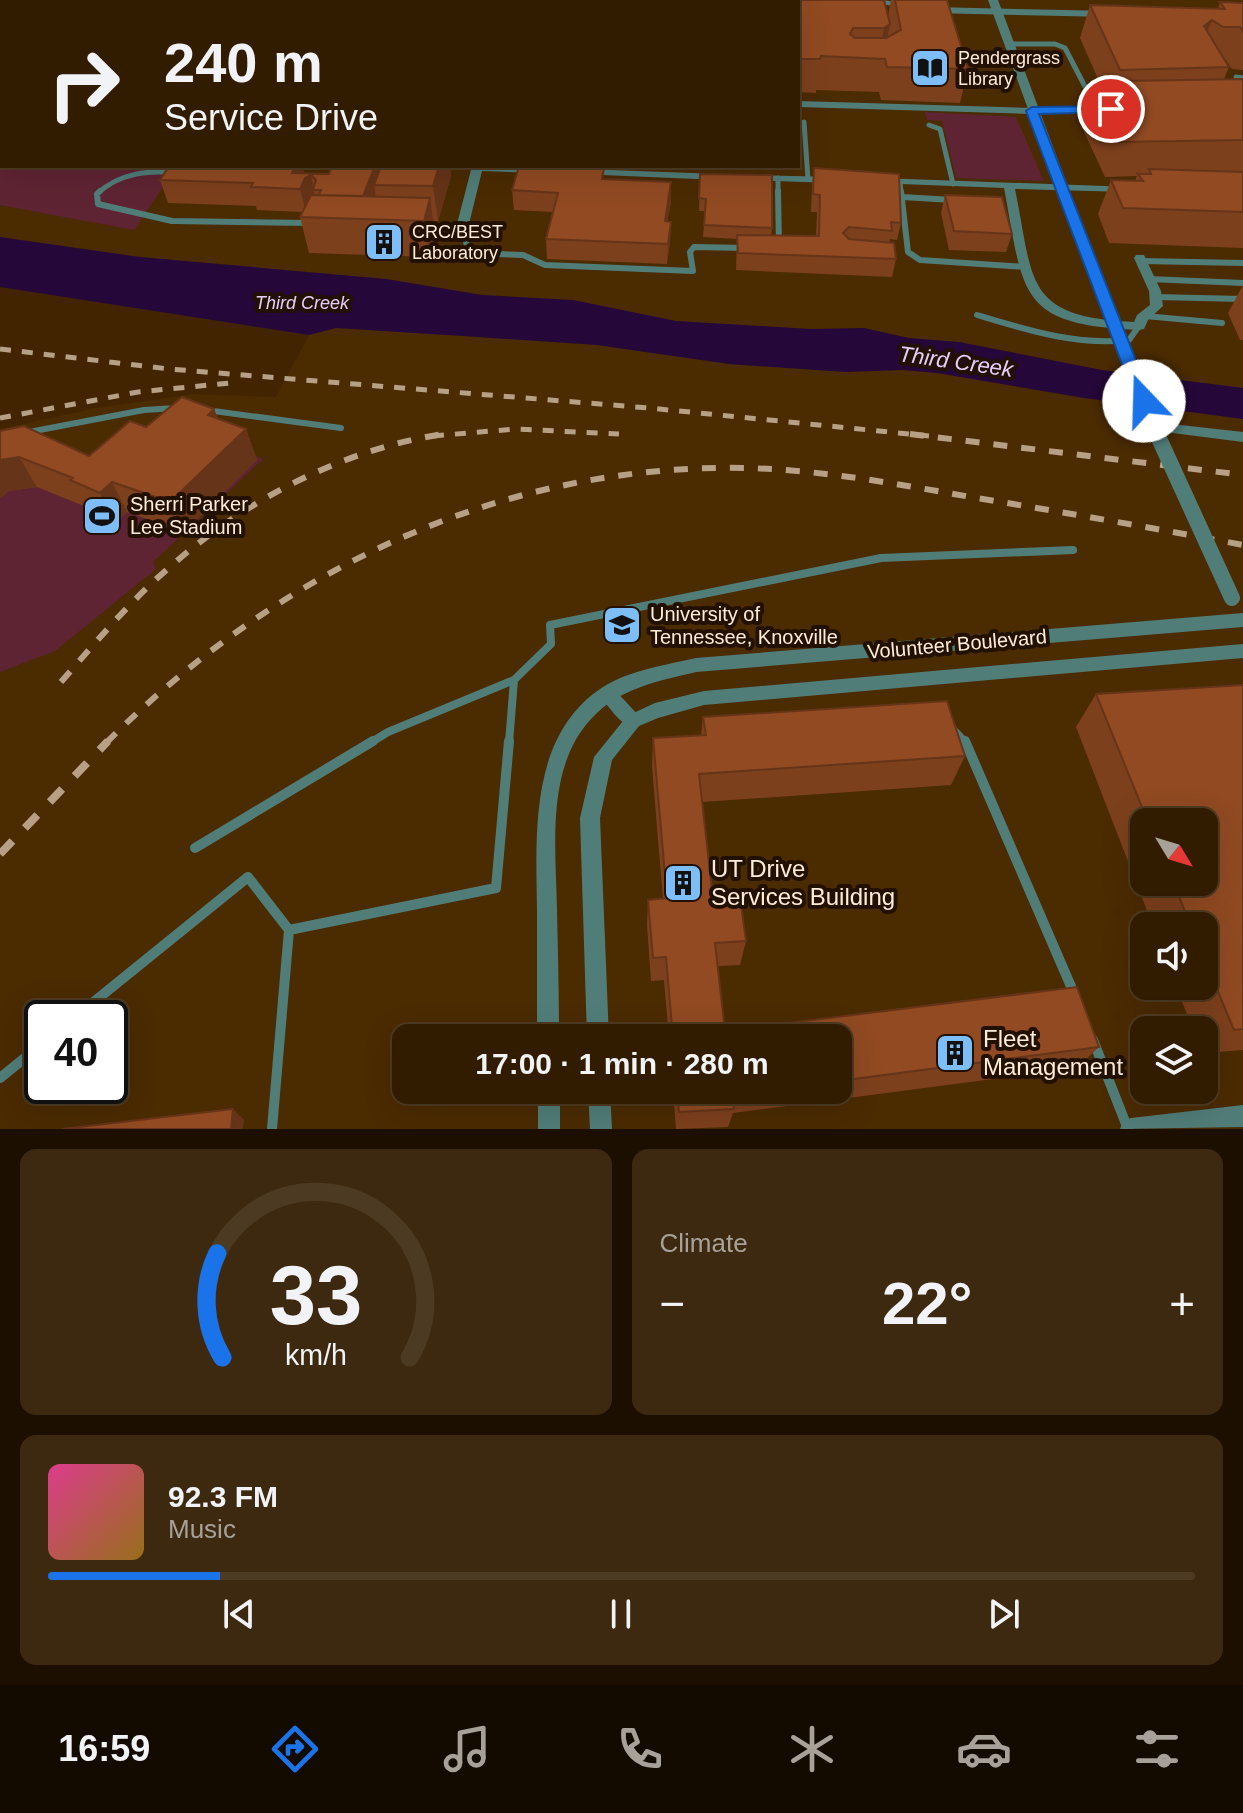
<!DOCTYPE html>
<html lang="en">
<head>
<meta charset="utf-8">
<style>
	:root { --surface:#321c00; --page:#3d290f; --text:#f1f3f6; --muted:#a8a199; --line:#4d3a22; --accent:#1a73e8 }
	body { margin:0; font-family:Arial,sans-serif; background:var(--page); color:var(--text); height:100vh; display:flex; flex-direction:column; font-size:30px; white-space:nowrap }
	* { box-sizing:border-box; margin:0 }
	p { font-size:26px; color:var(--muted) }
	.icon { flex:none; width:44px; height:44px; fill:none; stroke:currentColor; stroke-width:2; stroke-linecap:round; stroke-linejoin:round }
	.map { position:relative; height:1129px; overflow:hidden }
	.panel { display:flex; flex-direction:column; gap:20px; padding:20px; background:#1c0f00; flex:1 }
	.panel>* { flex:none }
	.guide { position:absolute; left:0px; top:0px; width:800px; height:168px; box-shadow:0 8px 32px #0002,0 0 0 2px var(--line); background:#321c00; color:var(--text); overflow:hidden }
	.needle { width:52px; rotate:128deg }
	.fabs { position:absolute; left:1130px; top:808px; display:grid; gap:16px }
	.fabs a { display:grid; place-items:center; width:88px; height:88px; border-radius:16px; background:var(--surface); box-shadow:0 8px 32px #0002,0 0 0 2px var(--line); font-size:40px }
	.speed { position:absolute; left:24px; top:1000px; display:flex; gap:16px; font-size:40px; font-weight:700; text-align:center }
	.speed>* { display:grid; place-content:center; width:104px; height:104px; border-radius:50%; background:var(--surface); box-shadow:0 8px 32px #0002,0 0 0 2px var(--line); line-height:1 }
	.speed .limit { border:4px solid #111; border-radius:12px; background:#fff; color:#111 }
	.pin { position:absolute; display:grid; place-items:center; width:68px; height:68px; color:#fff; margin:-34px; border:4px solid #fff; border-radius:50%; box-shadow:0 2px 8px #0007 }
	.me { position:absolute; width:88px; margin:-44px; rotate:339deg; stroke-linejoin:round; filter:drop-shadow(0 0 6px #0008) }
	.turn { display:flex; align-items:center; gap:28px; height:168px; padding:0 32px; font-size:36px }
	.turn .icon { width:104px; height:104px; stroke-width:2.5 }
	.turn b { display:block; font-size:56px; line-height:68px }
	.big { font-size:60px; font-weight:700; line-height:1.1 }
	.panel .card { flex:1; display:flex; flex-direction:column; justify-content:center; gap:12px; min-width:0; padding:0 28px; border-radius:16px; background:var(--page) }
	.panel .dial { align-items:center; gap:0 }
	.dial svg { height:208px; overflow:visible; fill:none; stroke:var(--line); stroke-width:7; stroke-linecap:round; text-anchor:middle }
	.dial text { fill:var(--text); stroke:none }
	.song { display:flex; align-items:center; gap:24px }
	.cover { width:96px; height:96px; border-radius:12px; background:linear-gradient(135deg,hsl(330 70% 55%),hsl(40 70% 35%)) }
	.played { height:8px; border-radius:4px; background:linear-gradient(90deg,var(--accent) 15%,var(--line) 15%) }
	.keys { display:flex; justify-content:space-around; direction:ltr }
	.heat { display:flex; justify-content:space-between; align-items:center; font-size:44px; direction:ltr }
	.panel .tiles { flex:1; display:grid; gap:20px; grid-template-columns:1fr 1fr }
	.card:last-child { grid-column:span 2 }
	.trip { position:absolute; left:392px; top:1024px; width:460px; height:80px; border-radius:16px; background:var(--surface); box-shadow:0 8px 32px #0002,0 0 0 2px var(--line); font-weight:700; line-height:80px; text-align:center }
	.tabs { display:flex; height:128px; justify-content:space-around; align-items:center; background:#140b00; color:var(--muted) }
	.tabs .icon { width:56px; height:56px }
	.tabs .active { color:var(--accent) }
	.tabs b { font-size:36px; color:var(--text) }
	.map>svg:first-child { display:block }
	.built { fill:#4b2b00; fill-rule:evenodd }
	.green { fill:#5f2433 }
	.water { fill:#250739 }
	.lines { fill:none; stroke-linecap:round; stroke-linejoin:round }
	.service-far3 { stroke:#517d79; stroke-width:5 }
	.service-far2 { stroke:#517d79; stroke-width:6 }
	.service-far1 { stroke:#517d79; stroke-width:8 }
	.service { stroke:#517d79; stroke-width:10 }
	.minor { fill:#517d79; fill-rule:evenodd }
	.tertiary { fill:#517d79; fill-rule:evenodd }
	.primary { fill:#6dcec5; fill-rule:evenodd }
	.rail-far2 { stroke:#b7a086; stroke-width:5; stroke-dasharray:11 11; stroke-linecap:butt }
	.rail-far1 { stroke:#b7a086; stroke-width:6; stroke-dasharray:14 14; stroke-linecap:butt }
	.rail { stroke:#b7a086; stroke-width:8; stroke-dasharray:18 18; stroke-linecap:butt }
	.tertiary-bridge-far1 { stroke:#517d79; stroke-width:13 }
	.tertiary-bridge { stroke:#517d79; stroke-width:16 }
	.wall { fill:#7d401d; fill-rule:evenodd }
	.shaded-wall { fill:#663418 }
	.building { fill:#914a22; stroke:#663418; stroke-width:2 }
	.route { fill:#1a73e8; stroke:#114b97; stroke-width:2 }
	.labels { text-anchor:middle; stroke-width:8; stroke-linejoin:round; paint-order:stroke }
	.far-poi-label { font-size:18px; fill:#feebd8; stroke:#210; text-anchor:start }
	.far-water-label { font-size:18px; font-style:italic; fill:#e6cdff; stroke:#210 }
	.poi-label { font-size:20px; fill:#feebd8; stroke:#210; text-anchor:start }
	.street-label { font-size:20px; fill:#feebd8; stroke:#210 }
	.water-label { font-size:22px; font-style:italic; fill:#e6cdff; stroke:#210 }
	.near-poi-label { font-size:24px; fill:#feebd8; stroke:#210; text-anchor:start }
</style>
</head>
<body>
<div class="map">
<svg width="1243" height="1129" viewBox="0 0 1243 1129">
	<rect width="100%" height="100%" fill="#422500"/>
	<path class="built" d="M369,0H1243V1129H0V429L96,408L194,394L276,397L309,335L0,287V122L2,166H798V2H355ZM1144,822H1204V882H1144ZM1144,926H1204V986H1144ZM42,1018H110V1086H42ZM1144,1030H1204V1090H1144ZM406,1038H838V1090H406Z"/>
	<path class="green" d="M925,112L1016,117L1044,181L956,178L942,121L927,120Z
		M0,138L2,166H194L175,169L134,230L0,205Z
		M191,428L263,459L153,562L156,569L55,651L0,672V453L116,469Z"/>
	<path class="water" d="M0,0H260L2,2L0,89Z
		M0,237L140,257L386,279L482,295L573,300L676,321L811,329L864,328L909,338L959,342L1102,370L1243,388V419L1084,398L937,373L903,370L846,372L729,364L597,345L463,336L336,328L309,335L0,287Z"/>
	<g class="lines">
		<path class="service-far3" d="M1008,44H1055L1065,48L1093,102
			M1236,77L1243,78
			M804,122L808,179
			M929,125L940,129L953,184
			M778,178V193
			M900,182L901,193
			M98,193C120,173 146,171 175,172"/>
		<path class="service-far2" d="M100,191L97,194L98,204L172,221L311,223
			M778,191L779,246
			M901,191L908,252L920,260L1027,267
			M902,197L953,200
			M463,224L468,253L523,255L545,265L693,271L690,252L694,247L746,248
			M425,227L464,228
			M1141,261L1243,263
			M1149,279L1243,283
			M1155,297L1243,299
			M977,315C1027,330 1077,346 1129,340L1139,326
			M1145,316L1222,323
			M206,410L341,428
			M24,433L144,410L176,408"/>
		<path class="service-far1" d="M514,680L551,644L550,625L881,558L1073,550
			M947,723L966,743
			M370,743L388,732L514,680L509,743"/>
		<path class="service" d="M965,741L1076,998
			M195,848L373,741
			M289,930L496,888L509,741
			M74,1018L248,877L289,930L272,1129
			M1093,1040L1128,1129
			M0,1078L42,1044"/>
		<path class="minor" d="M521,0H531L520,2Z
			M859,0H882L932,7L1109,11L1114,14L1109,17L932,13Z
			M798,101L1032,108L1102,107L1107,110L1102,113L1032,114L798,107Z
			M472,166L540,167L546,170L540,173L482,171L469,224L463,228L457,224Z
			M583,169L720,174L726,177L720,180L579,174V170Z
			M751,175L832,177L838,180L832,183L747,180L745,178Z
			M879,178L1132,187L1134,189L1128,192L1015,189C1034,281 1023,317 1134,322L1137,315L1150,305L1149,291L1134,258L1136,255H1144L1161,291L1163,306L1148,320L1144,329L1139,330C1017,325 1024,294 1004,188L875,183L873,181Z
			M608,687L614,689L639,716L642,721L639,726C624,731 612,710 602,699L599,694L602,689Z
			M1243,1105V1127L1120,1129L1123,1121L1131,1118Z"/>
		<path class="tertiary" d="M988,0H998L1100,272L1098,275L1094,276L1088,272Z
			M1154,422L1243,432V442L1149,430L1147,427L1149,424Z
			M1243,613V627L696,672C659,681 619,688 592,718C545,767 556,849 557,910C558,953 559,995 559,1038H537C537,995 537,953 537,910C536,833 529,735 603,687C630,670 666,665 696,658Z
			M1243,644V658L704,705L658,718L639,726L612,760L600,818L609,1038H587L580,818L594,757L627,716L655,703L704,691Z
			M538,1090H560V1129H538Z
			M588,1090H610L612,1129H590Z"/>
		<path class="primary" d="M318,0H337L316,2Z
			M2,106V114L0,115V107Z"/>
		<path class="rail-far2" d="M0,349L169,369L649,408L929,436
			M0,418L138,392L230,383
			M433,436L515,429L619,434"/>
		<path class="rail-far1" d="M910,434L1243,475
			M61,682C96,642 130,601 171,566C247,499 344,449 444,434
			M106,743C278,571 500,463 747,468C822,470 897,484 971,497C1062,512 1153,528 1243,545"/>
		<path class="rail" d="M0,854L108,741"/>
		<path class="tertiary-bridge-far1" d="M1094,272L1158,436"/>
		<path class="tertiary-bridge" d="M1157,434L1232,598"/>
	</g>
	<path class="wall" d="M891,0H947L968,69L960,103L881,100L879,92L816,90V93L798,92V2L888,16Z
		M1220,2L1243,3V70L1232,69L1226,60H1225L1229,67L1224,79H1243V248L1109,243L1098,214L1111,180L1135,181L1137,176L1105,177L1079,121L1091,87L1102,88L1080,38L1090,5L1218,9Z
		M302,166L304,173L329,174L332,166H450L451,176L438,221H433L435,233L430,257L309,253L300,217L303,212L257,210L256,206L168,203L160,180Z
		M814,168L901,223L897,240L890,239L889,243L896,259L892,277L736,270L737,239L703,237L705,211H699L700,174L772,228L771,235L816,236L817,212H811L812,185Z
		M605,179L671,202L667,222L670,242L667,264L547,259L546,239L553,212L514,210L512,190Z
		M945,195L1012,234L1006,252L949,250L941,213Z
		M1243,285V340H1240L1228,313Z
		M214,409L218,419L246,429L257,460L184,532L127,512L116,523L86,510L84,506L37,487L9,491L0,431L89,456L146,427Z
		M1243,685V1050L1204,1053V1030H1193L1176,986H1204V926H1153L1076,727L1096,694ZM1144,822H1204V882H1144Z
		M703,717L965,756L951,785L702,802L713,899L746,941L740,965L718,966L725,1031L1099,1047L1077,1068L733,1113L728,1127L676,1129L673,1090H838V1038H669L664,980L651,981L647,925L648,900L663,899L652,767L653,738L701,735Z"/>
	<path class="shaded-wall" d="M1212,20L1199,53L1204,26Z
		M890,24L884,57L878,59L884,28Z
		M288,166H302L305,178L311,175L315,198L306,212L300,189Z
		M375,166H381L374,185L376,198L363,197Z
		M439,166H450L451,176L438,221L433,186Z
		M671,182V202L664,242L665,221Z
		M430,198L435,233L430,257L424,221Z
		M671,222L670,242L667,264L668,244Z
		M214,409L226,439L208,415Z
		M246,429L257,460L184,532L170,502Z
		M19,457L37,487L9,491L0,499V460Z
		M112,482L127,512L116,523L100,493Z
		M233,1109L244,1120L243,1129H231Z"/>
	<path class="building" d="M527,0H884L890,24L884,28H853L850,34L855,38H886L901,30L895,0H947L968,69L887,67L885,59L821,56L820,59H799L798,63V2H526Z
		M1220,2L1243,3V31L1240,27H1223L1212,20L1204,26L1229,67L1120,70L1090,5L1225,9Z
		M1243,79V140L1118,142L1091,87L1130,90L1126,81Z
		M169,166H295L292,173L329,174L332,166H375L363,196L319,195L321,190H313L316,180L311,175L305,178L300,189L251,187L253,183L160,180Z
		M381,166H439L433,186L374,185Z
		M519,166H560L604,168L602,179L671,182L665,221L671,222L668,244L546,239L558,193L512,190Z
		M814,168L899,174L901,223L891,222L892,231L849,227L843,233L849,239L894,243L896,259L738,253L737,235L819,236L820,195L813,194Z
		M1149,169L1243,172V212L1123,208L1111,180L1143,181L1138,174H1151Z
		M700,174L772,175V228L704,225L706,199L699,198Z
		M311,195L430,198L424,221L300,217Z
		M945,195L1002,197L1012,234L954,231Z
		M182,397L214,409L208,415L246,429L170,502L112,482L100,493L70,480L73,478L19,457L0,460V431L24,426L89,456L130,421L146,427Z
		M1243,685V1029L1234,1030L1204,958V926H1191L1173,882H1204V822H1148L1096,694Z
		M947,701L965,756L699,774L713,899L740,897L746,941L715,943L725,1031L1077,987L1099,1047L838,1081V1038H673L666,957L653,958L648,900L667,898L653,738L706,735L703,717Z
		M677,1090H769L732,1095L734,1109L679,1112Z
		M233,1109L231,1129H62Z"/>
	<path class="route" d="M1111,106L1115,107V112L1039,114L1152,401L1144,407L1136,401L1026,111L1032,107Z"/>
	<defs>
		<symbol id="library-square" viewBox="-11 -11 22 22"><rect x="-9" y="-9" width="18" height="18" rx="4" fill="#7dbef9" stroke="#210"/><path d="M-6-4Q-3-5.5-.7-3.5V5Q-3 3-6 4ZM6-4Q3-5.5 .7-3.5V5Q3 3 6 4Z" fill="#111"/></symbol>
		<symbol id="building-square" viewBox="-11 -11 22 22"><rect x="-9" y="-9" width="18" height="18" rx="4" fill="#7dbef9" stroke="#210"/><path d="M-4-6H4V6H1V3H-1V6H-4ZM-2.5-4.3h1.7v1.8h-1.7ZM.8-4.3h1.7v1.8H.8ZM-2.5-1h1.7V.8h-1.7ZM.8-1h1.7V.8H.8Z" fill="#111"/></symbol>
		<symbol id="stadium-square" viewBox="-11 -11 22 22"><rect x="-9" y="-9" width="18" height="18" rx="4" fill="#7dbef9" stroke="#210"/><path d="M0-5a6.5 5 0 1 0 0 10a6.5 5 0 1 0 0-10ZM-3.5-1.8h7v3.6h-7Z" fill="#111"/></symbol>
		<symbol id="university-square" viewBox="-11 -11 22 22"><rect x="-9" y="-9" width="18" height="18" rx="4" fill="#7dbef9" stroke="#210"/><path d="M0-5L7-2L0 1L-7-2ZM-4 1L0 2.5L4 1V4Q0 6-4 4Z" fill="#111"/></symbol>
	</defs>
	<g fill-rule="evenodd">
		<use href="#library-square" x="908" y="46" width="44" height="44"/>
		<use href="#building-square" x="362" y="220" width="44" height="44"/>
		<use href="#stadium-square" x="80" y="494" width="44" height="44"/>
		<use href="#university-square" x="600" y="603" width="44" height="44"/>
		<use href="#building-square" x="661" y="861" width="44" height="44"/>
		<use href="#building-square" x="933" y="1031" width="44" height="44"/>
	</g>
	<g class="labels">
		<g class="far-poi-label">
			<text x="958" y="64">Pendergrass<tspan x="958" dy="21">Library</tspan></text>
			<text x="412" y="238">CRC/BEST<tspan x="412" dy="21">Laboratory</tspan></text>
		</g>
		<g class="far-water-label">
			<text x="302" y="309">Third Creek</text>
		</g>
		<g class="poi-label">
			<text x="130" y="511">Sherri Parker<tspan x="130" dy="23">Lee Stadium</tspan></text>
			<text x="650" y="621">University of<tspan x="650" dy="23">Tennessee, Knoxville</tspan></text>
		</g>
		<g class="street-label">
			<text transform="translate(957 644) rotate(-5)" y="7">Volunteer Boulevard</text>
		</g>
		<g class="water-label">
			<text transform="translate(956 361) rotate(8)" y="8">Third Creek</text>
		</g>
		<g class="near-poi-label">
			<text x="711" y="877">UT Drive<tspan x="711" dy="28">Services Building</tspan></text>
			<text x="983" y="1047">Fleet<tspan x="983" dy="28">Management</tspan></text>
		</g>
	</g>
</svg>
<div class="fabs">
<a><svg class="needle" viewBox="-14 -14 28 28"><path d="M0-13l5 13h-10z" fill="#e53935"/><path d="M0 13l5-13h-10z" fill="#a8a199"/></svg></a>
<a><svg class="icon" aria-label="sound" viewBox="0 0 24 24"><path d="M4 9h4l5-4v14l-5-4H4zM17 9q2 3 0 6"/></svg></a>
<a><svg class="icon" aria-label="layers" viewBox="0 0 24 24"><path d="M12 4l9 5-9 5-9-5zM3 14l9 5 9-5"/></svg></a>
</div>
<div class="speed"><div class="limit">40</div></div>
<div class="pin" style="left:1111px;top:109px;background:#d93025"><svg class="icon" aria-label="arrive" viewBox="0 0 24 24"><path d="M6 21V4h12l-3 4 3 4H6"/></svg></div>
<svg class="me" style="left:1144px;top:401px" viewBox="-20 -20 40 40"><circle r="19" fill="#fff"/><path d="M0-13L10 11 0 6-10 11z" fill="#1a73e8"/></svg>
<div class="trip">17:00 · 1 min · 280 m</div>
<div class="guide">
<div class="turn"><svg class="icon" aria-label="right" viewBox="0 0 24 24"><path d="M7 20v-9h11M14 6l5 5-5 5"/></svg><div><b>240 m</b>Service Drive</div></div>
</div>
</div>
<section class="panel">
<div class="tiles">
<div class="card dial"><svg viewBox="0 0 100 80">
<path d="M14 69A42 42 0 1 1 86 69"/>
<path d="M14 69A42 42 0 0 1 12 29" stroke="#1a73e8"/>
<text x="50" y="56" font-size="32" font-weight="700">33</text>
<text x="50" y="72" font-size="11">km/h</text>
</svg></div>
<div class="card"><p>Climate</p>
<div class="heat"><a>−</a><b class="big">22°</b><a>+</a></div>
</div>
<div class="card">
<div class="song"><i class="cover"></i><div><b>92.3 FM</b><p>Music</p></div></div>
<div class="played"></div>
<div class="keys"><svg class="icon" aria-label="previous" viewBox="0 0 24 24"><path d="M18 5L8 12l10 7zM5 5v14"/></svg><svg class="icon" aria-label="pause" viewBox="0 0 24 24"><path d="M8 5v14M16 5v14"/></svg><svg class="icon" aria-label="next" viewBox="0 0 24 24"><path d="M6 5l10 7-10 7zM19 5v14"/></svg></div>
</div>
</div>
</section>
<nav class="tabs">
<b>16:59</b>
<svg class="icon active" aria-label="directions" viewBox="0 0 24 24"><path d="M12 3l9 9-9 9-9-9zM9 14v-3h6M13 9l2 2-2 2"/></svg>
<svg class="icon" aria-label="music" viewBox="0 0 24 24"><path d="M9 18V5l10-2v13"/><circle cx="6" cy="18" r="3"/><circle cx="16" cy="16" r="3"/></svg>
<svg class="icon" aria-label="phone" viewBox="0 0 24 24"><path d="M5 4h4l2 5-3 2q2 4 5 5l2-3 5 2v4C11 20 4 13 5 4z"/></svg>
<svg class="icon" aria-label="climate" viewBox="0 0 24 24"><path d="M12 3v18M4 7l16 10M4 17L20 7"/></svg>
<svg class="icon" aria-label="car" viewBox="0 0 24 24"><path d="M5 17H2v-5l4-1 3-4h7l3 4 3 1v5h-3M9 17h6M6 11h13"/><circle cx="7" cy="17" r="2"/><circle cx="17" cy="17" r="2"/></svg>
<svg class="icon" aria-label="filters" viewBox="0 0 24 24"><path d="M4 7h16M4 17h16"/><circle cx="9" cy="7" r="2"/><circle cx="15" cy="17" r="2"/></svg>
</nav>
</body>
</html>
